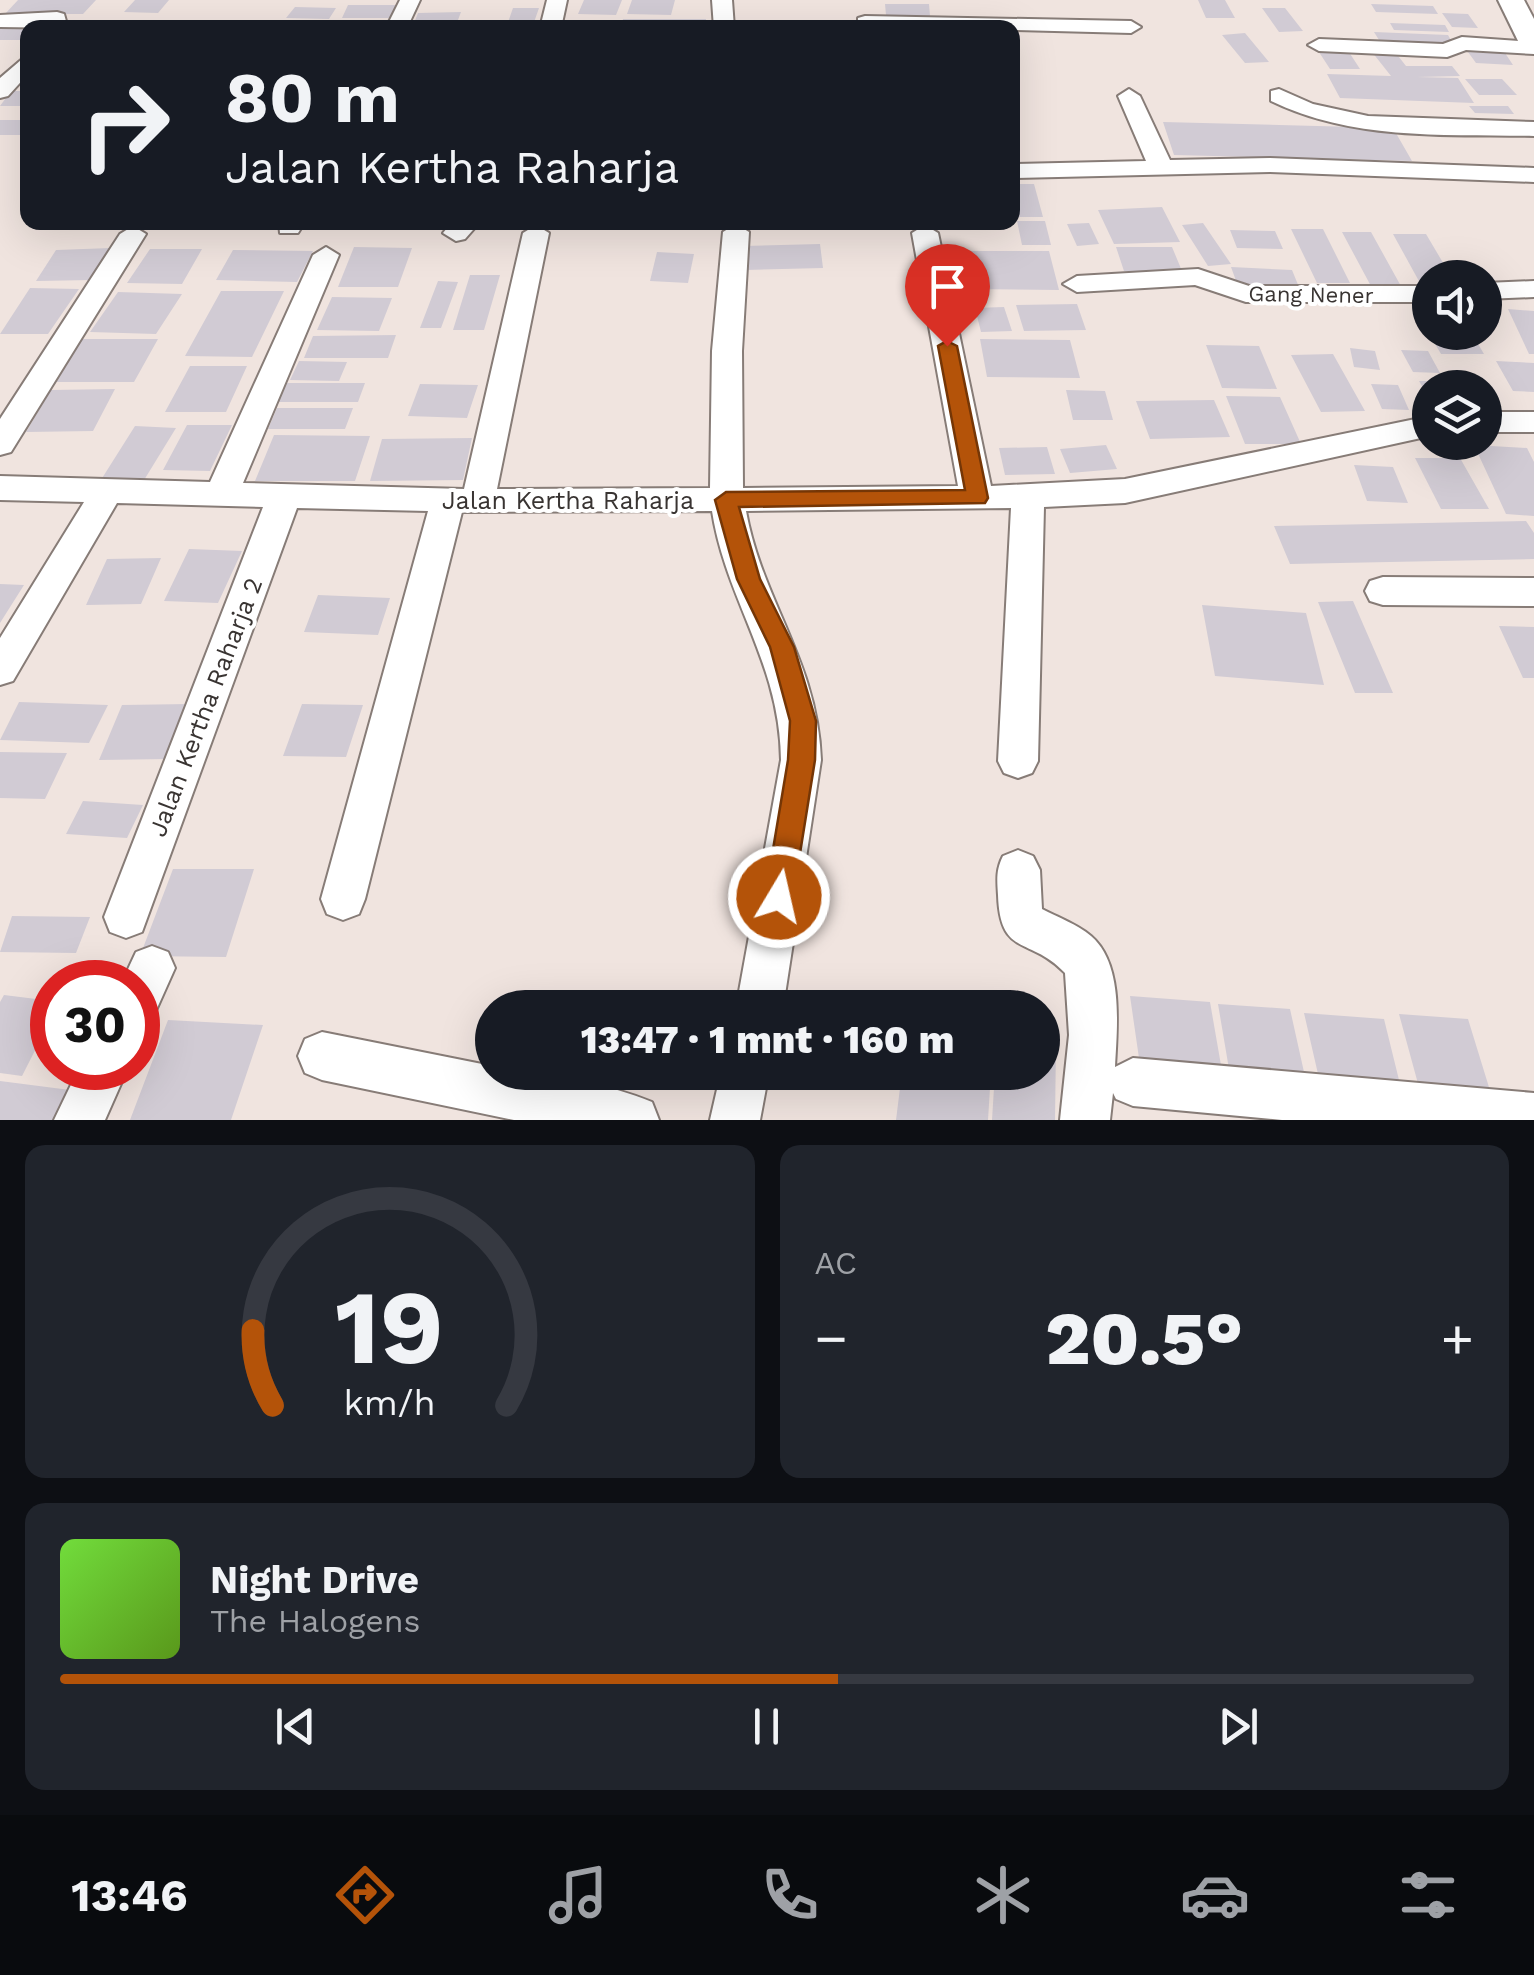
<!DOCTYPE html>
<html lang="id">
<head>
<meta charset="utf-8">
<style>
	:root { --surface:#171b24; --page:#20242c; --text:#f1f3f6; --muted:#9ea1a6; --line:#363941; --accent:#b45309 }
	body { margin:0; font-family:"Work Sans",sans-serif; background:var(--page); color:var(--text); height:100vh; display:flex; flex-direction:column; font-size:38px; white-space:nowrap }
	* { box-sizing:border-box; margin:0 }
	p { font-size:32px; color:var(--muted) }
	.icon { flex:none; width:55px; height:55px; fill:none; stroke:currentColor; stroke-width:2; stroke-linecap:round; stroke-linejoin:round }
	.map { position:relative; height:1120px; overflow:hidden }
	.panel { display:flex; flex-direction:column; gap:25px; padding:25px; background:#0d0f14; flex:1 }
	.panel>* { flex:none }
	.hud { position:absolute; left:20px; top:20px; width:1000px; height:210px; border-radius:20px; box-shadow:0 10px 40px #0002; background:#171b24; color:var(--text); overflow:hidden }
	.controls { position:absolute; left:1412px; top:260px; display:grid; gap:20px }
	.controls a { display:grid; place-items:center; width:90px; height:90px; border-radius:50%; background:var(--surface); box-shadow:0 10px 40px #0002; font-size:50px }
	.speed { position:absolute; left:30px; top:960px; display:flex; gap:20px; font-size:50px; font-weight:700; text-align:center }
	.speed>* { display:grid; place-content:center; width:130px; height:130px; border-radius:50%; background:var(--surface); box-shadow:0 10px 40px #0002; line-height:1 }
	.speed .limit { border:15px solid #d22; background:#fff; color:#111 }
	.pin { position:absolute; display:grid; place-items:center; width:85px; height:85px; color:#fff; margin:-102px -42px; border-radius:50% 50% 50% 0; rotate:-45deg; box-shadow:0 0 10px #0007 }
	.pin .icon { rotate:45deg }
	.me { position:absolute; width:110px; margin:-55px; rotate:9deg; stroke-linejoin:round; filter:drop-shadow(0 0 8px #0008) }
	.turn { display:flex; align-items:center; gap:35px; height:210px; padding:0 40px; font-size:45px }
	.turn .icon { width:130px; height:130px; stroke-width:2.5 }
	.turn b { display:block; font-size:70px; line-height:85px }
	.big { font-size:75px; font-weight:800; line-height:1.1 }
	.panel .widget { flex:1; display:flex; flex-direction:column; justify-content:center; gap:15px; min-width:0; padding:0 35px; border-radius:20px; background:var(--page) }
	.panel .dial { align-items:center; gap:0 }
	.dial svg { height:260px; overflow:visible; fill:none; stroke:var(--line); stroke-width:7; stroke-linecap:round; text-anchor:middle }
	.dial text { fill:var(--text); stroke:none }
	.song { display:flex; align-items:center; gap:30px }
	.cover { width:120px; height:120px; border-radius:15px; background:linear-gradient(135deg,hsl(100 70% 55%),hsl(90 70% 35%)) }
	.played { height:10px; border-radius:5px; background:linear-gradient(90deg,var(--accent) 55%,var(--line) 55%) }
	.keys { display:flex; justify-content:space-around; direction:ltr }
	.heat { display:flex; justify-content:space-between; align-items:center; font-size:55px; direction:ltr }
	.panel .tiles { flex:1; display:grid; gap:25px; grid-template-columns:1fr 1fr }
	.widget:last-child { grid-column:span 2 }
	.trip { position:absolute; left:475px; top:990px; width:585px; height:100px; border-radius:50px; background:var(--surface); box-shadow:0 10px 40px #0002; font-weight:800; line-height:100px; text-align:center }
	.menu { display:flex; height:160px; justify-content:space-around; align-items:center; background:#090b0e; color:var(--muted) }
	.menu .icon { width:70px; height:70px }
	.menu .selected { color:var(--accent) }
	.menu b { font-size:45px; color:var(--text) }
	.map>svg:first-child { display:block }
	.building { fill:#d1cbd4 }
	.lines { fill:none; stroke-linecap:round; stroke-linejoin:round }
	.minor-casing { stroke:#877c77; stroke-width:4 }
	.tertiary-casing { stroke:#877c77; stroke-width:4 }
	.minor { fill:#fff; fill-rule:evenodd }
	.tertiary { fill:#fff; fill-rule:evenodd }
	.route { fill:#b45309; stroke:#753606; stroke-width:2.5 }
	.labels { text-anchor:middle; stroke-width:8; stroke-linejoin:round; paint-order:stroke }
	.far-street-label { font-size:22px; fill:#393432; stroke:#fff }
	.street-label { font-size:25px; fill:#393432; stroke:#fff }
</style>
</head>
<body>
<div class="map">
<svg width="1534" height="1120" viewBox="0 0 1534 1120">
	<rect width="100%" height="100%" fill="#f0e4df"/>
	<path class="building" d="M18,0H96L83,14H5Z
		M135,0H169L158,13L124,12Z
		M584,0H622L616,15L578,14Z
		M632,0H675L671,15L627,14Z
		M1198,0H1225L1235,18H1206Z
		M885,4H929L930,16L886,15Z
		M1371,4L1433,6L1438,14L1376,12Z
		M348,5H399L393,18H342Z
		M295,7L336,8L329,19L286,18Z
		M513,8H539L532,28H506Z
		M1262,8H1285L1303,31L1279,32Z
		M461,12L455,28H412L418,13Z
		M1442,13L1468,14L1478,28L1452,27Z
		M623,19H706L705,28H621Z
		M117,20L252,22L248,28H111Z
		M350,20H395L391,28H347Z
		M280,22H327L324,28H276Z
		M1390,23L1445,25L1449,32L1394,30Z
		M0,27H28V40H0Z
		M1374,32L1448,35L1453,44L1379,40Z
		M1245,33L1269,62L1245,63L1222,35Z
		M1317,49H1347L1360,69H1330Z
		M1372,52H1395L1406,66H1452L1460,76L1417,77L1458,78L1474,103L1340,98L1327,74L1391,76Z
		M1468,52L1505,53L1513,65L1476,63Z
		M1465,79H1502L1517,95H1479Z
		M11,91H28V106H0Z
		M1469,106H1508L1514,114L1475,113Z
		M0,120H28V124L20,135H0Z
		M1163,122L1393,128L1412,161L1174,155Z
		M1012,184H1034L1043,217H1012Z
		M1162,207L1180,242L1114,244L1098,210Z
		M1017,221H1045L1051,245H1022Z
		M1089,223L1099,244L1077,246L1067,224Z
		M1203,223L1231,264L1208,266L1182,225Z
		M1291,229H1323L1350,283H1317Z
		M1230,230L1275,231L1283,249L1237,248Z
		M1342,232H1371L1402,288H1372Z
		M1393,234H1426L1452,278H1430V283H1420Z
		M820,244L823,268L745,270L743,246Z
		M354,247L412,248L398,287H338Z
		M1116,247H1172L1182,271H1124Z
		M111,248L92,280L36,281L56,250Z
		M150,249H202L182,284L127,283Z
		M233,250L313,251L297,282L216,280Z
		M958,251H1049L1059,290L965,289Z
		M657,252L694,254L688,283L650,281Z
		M1231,267L1292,270L1301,292L1239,289Z
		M470,275H500L484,330H453Z
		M438,281L458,282L441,328H420Z
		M30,288L79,289L48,334H0Z
		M221,291H284L252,357L185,356Z
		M118,292L182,294L156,334L90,332Z
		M332,297L392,298L379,331L317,330Z
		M1077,304L1086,330L1024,331L1016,305Z
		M1004,307L1012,331L981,332L975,308Z
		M1508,309L1534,311V354H1529Z
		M1424,325H1430V332H1471L1484,354H1441Z
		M396,335L388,358H304L313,336Z
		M80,339H158L134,382H53Z
		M980,339L1070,340L1080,378L987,377Z
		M1206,345L1259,346L1277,389L1222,388Z
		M1350,348L1375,351L1380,370L1354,367Z
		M1401,350L1428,351L1440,373L1413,372Z
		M1333,354L1365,411L1321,412L1291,355Z
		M299,361L347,362L339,381L290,380Z
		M1496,361L1534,363V392L1513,391Z
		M190,366H247L226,412H165Z
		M1419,381H1447L1451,388H1430V400Z
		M282,383H365L358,402H274Z
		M420,384L478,385L467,418L408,416Z
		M1371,384L1398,385L1409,410L1382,409Z
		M115,389L93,431L26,432L51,390Z
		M1066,390L1105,391L1113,420H1073Z
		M1226,396L1280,397L1301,444H1245Z
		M1214,400L1230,437L1150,439L1136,401Z
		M277,408H353L345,429H268Z
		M187,425H232L210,471L163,470Z
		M135,426L176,428L141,485L99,483Z
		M274,435L370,436L355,481H255Z
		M472,438L463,480L370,481L382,439Z
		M1106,445L1117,469L1070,473L1060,449Z
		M1474,445L1527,448L1534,462V516L1506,514Z
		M1047,447L1055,474L1005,475L999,448Z
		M1415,458H1460L1489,509H1441Z
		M1354,465L1393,467L1408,503L1367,501Z
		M1526,521L1534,533V559L1290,564L1274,526Z
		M189,549L242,551L218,603L164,601Z
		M161,558L141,604L86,605L107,559Z
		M0,584L24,585L0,623Z
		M318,595L390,598L378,635L304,632Z
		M1353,601L1393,693H1355L1318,602Z
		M1202,605L1306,613L1324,685L1215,676Z
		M1499,626L1534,627V678H1523Z
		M19,702L108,705L89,743L0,740Z
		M189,704L168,759L99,760L122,705Z
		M302,704L363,705L346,757L283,756Z
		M0,752L67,753L45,799L0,798Z
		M83,801L143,805L127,838L66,834Z
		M173,869H254L226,957L140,956Z
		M12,916L90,917L76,953L0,952Z
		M4,995L52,1001V1017L22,1076L0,1073V1002Z
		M1130,996L1210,1002L1222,1071L1140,1065Z
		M1218,1004L1290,1009L1306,1081L1230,1075Z
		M1304,1013L1384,1019L1399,1080L1318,1074Z
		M1399,1014L1468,1019L1492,1097L1420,1091Z
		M168,1020L263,1025L231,1120H130Z
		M1042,1042L1056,1045L1055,1120H992L995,1072H1042Z
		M902,1072H991L988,1120H896Z
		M0,1081L70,1090L55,1120H0Z"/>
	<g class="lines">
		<defs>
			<path id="minor" d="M400,0H420L407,28H386Z
				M547,0H567L561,28H540Z
				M712,0H732L734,28H714Z
				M57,12L64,14L68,28L0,27V15Z
				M865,16L1131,21L1141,27L1131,33L858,26V18Z
				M1462,37L1534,42V54L1466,50L1447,57L1319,51L1308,45L1319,39L1443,44Z
				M28,54V74L8,96L0,98V78Z
				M1129,89L1140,96L1170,160L1270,158L1534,168V182L1270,172L1012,178V164L1146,161L1118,96Z
				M1279,89L1313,104L1368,116L1534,122V136C1445,134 1353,141 1271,101V91Z
				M279,222H305L298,233H280Z
				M452,222H480L465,239L456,241L443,233Z
				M736,224L749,232L742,351L743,488L958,486L912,233L925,225L938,233L991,486L1125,479L1430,416V436L1125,503L1044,507L1038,761L1032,773L1018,778L1004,773L998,761L1011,508L746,511C762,601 818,662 821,760L783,1008H736L781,760C780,662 726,601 712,511L462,512L365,899L359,914L343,920L327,914L321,899L428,511L297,508L142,932L126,938L110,932L104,917L263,507L117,503L13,681L0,685V638L84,502L0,500V476L210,482L313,255L326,247L339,255L243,483L464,489L523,233L536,225L549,233L497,489L710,488L712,351L723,232Z
				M133,226L146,234L11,452L0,455V419L120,234Z
				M1198,269L1249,286H1430V302H1246L1195,285L1077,292L1063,284L1077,276Z
				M1534,281V297L1485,299V283Z
				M1485,412H1534V432H1485Z
				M1383,577L1534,578V606L1383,605L1370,601L1365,591L1370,581Z
				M1018,850L1033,856L1040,870L1042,909C1059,918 1077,924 1091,936C1124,964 1117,1028 1115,1067L1133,1058L1534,1093V1120H1282L1133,1106L1116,1099L1113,1093L1110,1120H1060L1069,1035L1065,973C1030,936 1000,958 998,895C997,879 996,870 1003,856Z
				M152,946L168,952L175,968L154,1015L138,1022V982H122L136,952Z
				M322,1032L492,1066V1072C543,1072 605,1083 652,1102L659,1120H514L322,1080L305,1073L298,1056L305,1039Z
				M79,1068H128L105,1120H54Z
				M721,1072H769L760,1120H710Z"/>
			<path id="tertiary" d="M1498,0H1524L1534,19V53L1520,45Z"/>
		</defs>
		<use href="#minor" class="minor-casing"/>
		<use href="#tertiary" class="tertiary-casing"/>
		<use href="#minor" class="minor"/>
		<use href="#tertiary" class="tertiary"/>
	</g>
	<path class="route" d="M947,341L957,346L988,498L985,503L739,507L760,579L794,647L816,721L815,760L793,897L789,907L779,911L769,907L765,897L788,760L790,721L770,647L737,579L715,500L726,492L965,490L938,346Z"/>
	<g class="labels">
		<g class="far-street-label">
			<text transform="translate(1311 294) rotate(1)" y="8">Gang Nener</text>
		</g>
		<g class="street-label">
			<text x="568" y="509">Jalan Kertha Raharja</text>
			<text transform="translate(205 707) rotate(-69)" y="9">Jalan Kertha Raharja 2</text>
		</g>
	</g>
</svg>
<div class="controls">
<a><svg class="icon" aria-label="sound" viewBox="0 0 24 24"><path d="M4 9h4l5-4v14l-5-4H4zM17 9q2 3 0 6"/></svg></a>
<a><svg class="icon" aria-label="layers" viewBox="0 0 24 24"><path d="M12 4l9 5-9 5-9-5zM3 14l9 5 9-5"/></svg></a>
</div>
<div class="speed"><div class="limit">30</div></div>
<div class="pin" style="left:947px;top:346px;background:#d93025"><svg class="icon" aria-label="arrive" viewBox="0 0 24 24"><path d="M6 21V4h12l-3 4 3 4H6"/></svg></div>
<svg class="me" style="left:779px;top:897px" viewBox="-20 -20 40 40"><circle r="17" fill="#b45309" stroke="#fff" stroke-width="3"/><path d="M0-11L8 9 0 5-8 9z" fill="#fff"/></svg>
<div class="trip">13:47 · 1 mnt · 160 m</div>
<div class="hud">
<div class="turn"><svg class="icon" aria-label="right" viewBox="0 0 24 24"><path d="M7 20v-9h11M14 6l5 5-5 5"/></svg><div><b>80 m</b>Jalan Kertha Raharja</div></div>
</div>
</div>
<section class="panel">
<div class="tiles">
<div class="widget dial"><svg viewBox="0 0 100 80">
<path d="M14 69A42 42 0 1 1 86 69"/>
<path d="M14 69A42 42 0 0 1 8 46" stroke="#b45309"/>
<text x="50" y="56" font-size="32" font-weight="700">19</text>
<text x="50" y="72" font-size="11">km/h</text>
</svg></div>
<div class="widget"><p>AC</p>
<div class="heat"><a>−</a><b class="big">20.5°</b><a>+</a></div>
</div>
<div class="widget">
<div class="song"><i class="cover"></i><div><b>Night Drive</b><p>The Halogens</p></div></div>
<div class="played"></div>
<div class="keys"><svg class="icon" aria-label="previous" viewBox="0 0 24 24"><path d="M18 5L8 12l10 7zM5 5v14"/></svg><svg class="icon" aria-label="pause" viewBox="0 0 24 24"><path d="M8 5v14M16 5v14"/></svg><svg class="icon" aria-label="next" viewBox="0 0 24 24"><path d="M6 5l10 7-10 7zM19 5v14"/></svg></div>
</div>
</div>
</section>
<nav class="menu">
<b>13:46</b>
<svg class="icon selected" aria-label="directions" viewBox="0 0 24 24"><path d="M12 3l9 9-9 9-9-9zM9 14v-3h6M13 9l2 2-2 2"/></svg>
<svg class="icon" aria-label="music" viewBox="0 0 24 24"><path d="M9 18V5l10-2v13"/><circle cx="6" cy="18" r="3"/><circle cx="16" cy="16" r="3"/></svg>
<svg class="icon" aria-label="phone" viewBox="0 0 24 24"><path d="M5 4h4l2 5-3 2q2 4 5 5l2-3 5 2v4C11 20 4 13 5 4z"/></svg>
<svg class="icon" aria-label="climate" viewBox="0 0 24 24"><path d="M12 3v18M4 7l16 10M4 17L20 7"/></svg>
<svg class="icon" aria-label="car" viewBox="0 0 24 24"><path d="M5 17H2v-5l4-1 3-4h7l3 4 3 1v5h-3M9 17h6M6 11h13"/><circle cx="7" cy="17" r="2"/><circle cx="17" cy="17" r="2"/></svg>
<svg class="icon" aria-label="filters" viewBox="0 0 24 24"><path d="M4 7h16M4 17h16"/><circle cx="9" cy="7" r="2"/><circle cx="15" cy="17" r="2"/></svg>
</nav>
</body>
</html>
